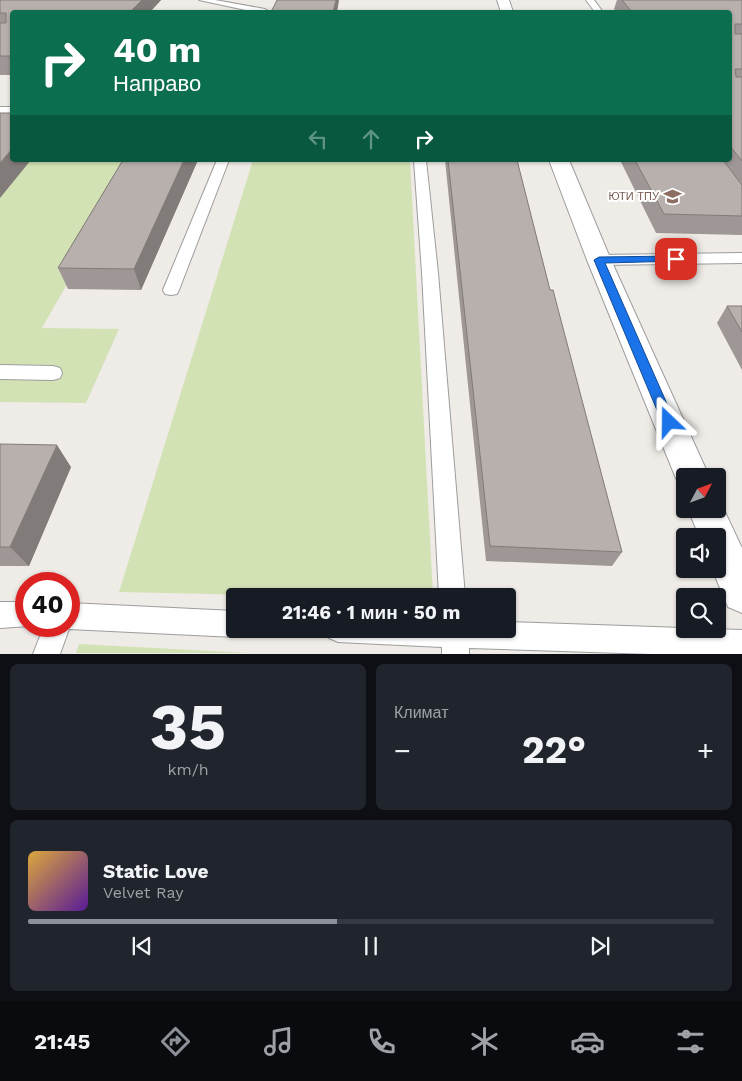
<!DOCTYPE html>
<html lang="ru">
<head>
<meta charset="utf-8">
<style>
	:root { --surface:#171b24; --page:#20242c; --text:#f1f3f6; --muted:#9ea1a6; --line:#363941; --accent:#8c9099 }
	body { margin:0; font-family:"Work Sans",sans-serif; background:var(--page); color:var(--text); height:100vh; display:flex; flex-direction:column; font-size:19px; white-space:nowrap }
	* { box-sizing:border-box; margin:0 }
	p { font-size:16px; color:var(--muted) }
	.icon { flex:none; width:28px; height:28px; fill:none; stroke:currentColor; stroke-width:2; stroke-linecap:round; stroke-linejoin:round }
	.map { position:relative; height:654px; overflow:hidden }
	.side { display:flex; flex-direction:column; gap:10px; padding:10px; background:#0d0f14; flex:1 }
	.side>* { flex:none }
	.banner { position:absolute; left:10px; top:10px; width:722px; height:152px; border-radius:5px; box-shadow:0 1px 4px #0004; background:#0b6e4f; color:#fff; overflow:hidden }
	.needle { width:32px; rotate:49deg }
	.tools { position:absolute; left:676px; top:468px; display:grid; gap:10px }
	.tools a { display:grid; place-items:center; width:50px; height:50px; border-radius:5px; background:var(--surface); box-shadow:0 1px 4px #0004; font-size:25px }
	.speed { position:absolute; left:15px; top:572px; display:flex; gap:10px; font-size:25px; font-weight:700; text-align:center }
	.speed>* { display:grid; place-content:center; width:65px; height:65px; border-radius:50%; background:var(--surface); box-shadow:0 1px 4px #0004; line-height:1 }
	.speed .limit { border:8px solid #d22; background:#fff; color:#111 }
	.pin { position:absolute; display:grid; place-items:center; width:42px; height:42px; color:#fff; margin:-21px; border-radius:10px; box-shadow:0 2px 8px #0006 }
	.me { position:absolute; width:55px; margin:-28px; rotate:337deg; stroke-linejoin:round; filter:drop-shadow(0 0 4px #0008) }
	.turn { display:flex; align-items:center; gap:18px; height:105px; padding:0 20px; font-size:22px }
	.turn .icon { width:65px; height:65px; stroke-width:2.5 }
	.turn b { display:block; font-size:35px; line-height:42px }
	.lanes { display:flex; align-items:center; height:48px; padding:0 20px; background:#0003; justify-content:center; gap:25px; direction:ltr }
	.lanes .off { opacity:.35 }
	.big { font-size:38px; font-weight:700; line-height:1.1 }
	.side .widget { flex:1; display:flex; flex-direction:column; justify-content:center; gap:8px; min-width:0; padding:0 18px; border-radius:8px; background:var(--page) }
	.side .dial { align-items:center; gap:0 }
	.dial b { font-size:65px; line-height:1 }
	.song { display:flex; align-items:center; gap:15px }
	.cover { width:60px; height:60px; border-radius:8px; background:linear-gradient(135deg,hsl(40 70% 55%),hsl(270 70% 35%)) }
	.played { height:5px; border-radius:2px; background:linear-gradient(90deg,var(--accent) 45%,var(--line) 45%) }
	.keys { display:flex; justify-content:space-around; direction:ltr }
	.heat { display:flex; justify-content:space-between; align-items:center; font-size:28px; direction:ltr }
	.side .tiles { flex:1; display:grid; gap:10px; grid-template-columns:1fr 1fr }
	.widget:last-child { grid-column:span 2 }
	.trip { position:absolute; left:226px; top:588px; width:290px; height:50px; border-radius:5px; background:var(--surface); box-shadow:0 1px 4px #0004; font-weight:700; line-height:50px; text-align:center }
	.dock { display:flex; height:80px; justify-content:space-around; align-items:center; background:#090b0e; color:var(--muted) }
	.dock .icon { width:35px; height:35px }
	.dock .active { color:var(--accent) }
	.dock b { font-size:22px; color:var(--text) }
	.map>svg:first-child { display:block }
	.grass { fill:#d3e2b4 }
	.lines { fill:none; stroke-linecap:round; stroke-linejoin:round }
	.service-casing { stroke:#9d9d9d; stroke-width:2 }
	.tertiary-casing { stroke:#9d9d9d; stroke-width:2 }
	.service { fill:#fff; fill-rule:evenodd }
	.tertiary { fill:#fff; fill-rule:evenodd }
	.wall { fill:#9e9795 }
	.shaded-wall { fill:#817b79 }
	.building { fill:#b8b0ad; stroke:#817b79 }
	.route { fill:#1a73e8; stroke:#114b97 }
	.labels { text-anchor:middle; stroke-width:4; stroke-linejoin:round; paint-order:stroke }
	.far-education-label { font-size:11px; fill:#785e54; stroke:#fff; text-anchor:end }
</style>
</head>
<body>
<div class="map">
<svg width="742" height="654" viewBox="0 0 742 654">
	<rect width="100%" height="100%" fill="#efebe7"/>
	<path class="grass" d="M29,160H138L42,328L119,329L86,403L0,402V195Z
		M253,160H410L433,596H302L119,592Z
		M79,644L249,653H76Z"/>
	<g class="lines">
		<defs>
			<path id="service" d="M199,0H215L265,9L269,12H255Z
				M586,0H594L603,12H595Z
				M0,107H12V113H0Z
				M217,160H229L179,290L177,294L171,295L165,294L163,290Z
				M414,160H426L438,273L465,596H439L422,273Z
				M742,253V263L599,265L593,263L591,260L593,257L599,255Z
				M0,365L53,366L60,368L62,373L60,378L53,380L0,379Z
				M0,602H26V626H30L0,628Z
				M69,603L235,611V629H246L244,633L235,637L69,629L60,654H33L44,626H69Z
				M508,622L742,630V654H652L469,648V654H442V647L338,642L329,638L325,629H508Z"/>
			<path id="tertiary" d="M497,0H509L513,12H501Z
				M549,160H569L611,260L709,476H685V489L680,487L675,476L587,260Z
				M718,497L742,548V613L728,607L712,569H718V536H699L688,509H718Z"/>
		</defs>
		<use href="#service" class="service-casing"/>
		<use href="#tertiary" class="tertiary-casing"/>
		<use href="#service" class="service"/>
		<use href="#tertiary" class="tertiary"/>
	</g>
	<path class="wall" d="M0,0H161L150,12H12V75H0Z
		M617,0H742V235L656,233L620,160H730V12H617L614,9Z
		M123,160H198L141,290L68,289L58,268Z
		M445,160H517L550,290L622,552L612,566L486,561Z
		M727,306H742V370L717,323Z
		M0,444L71,467L29,566H0Z"/>
	<path class="shaded-wall" d="M142,0H161L150,12H130Z
		M336,0H339L337,12H333Z
		M12,149V160H31L0,198V163Z
		M184,160H198L141,290L134,269Z
		M57,445L71,467L29,566L10,547Z"/>
	<path class="building" d="M0,0H142L130,12H12V56H0V23H6V13H0Z
		M277,0H336L333,12H271Z
		M622,0H742V24H735V34H742V69H735L736,77H742V161L730,146V12H632Z
		M0,113H12V149L0,163Z
		M123,160H184L134,269L58,268Z
		M448,160H517L550,290H553L622,552L490,546Z
		M635,160H723L742,185V216L664,214Z
		M727,306H742V332Z
		M0,444L57,445L10,547H0Z"/>
	<path class="route" d="M676,256L680,257V261L605,263L675,422L673,426L669,428L664,426L662,422L594,260L599,257Z"/>
	<defs>
		<symbol id="university-bare" viewBox="-9 -9 18 18"><path d="M0-5L7-2L0 1L-7-2ZM-4 1L0 2.5L4 1V4Q0 6-4 4Z" fill="#8d6e63" stroke="#fff" stroke-width="2.5" paint-order="stroke"/></symbol>
	</defs>
	<g fill-rule="evenodd">
		<use href="#university-bare" x="660" y="184" width="25" height="25"/>
	</g>
	<g class="labels">
		<g class="far-education-label">
			<text x="659" y="200">ЮТИ ТПУ</text>
		</g>
	</g>
</svg>
<div class="tools">
<a><svg class="needle" viewBox="-14 -14 28 28"><path d="M0-13l5 13h-10z" fill="#e53935"/><path d="M0 13l5-13h-10z" fill="#9ea1a6"/></svg></a>
<a><svg class="icon" aria-label="sound" viewBox="0 0 24 24"><path d="M4 9h4l5-4v14l-5-4H4zM17 9q2 3 0 6"/></svg></a>
<a><svg class="icon" aria-label="search" viewBox="0 0 24 24"><circle cx="10" cy="10" r="6"/><path d="M15 15l6 6"/></svg></a>
</div>
<div class="speed"><div class="limit">40</div></div>
<div class="pin" style="left:676px;top:259px;background:#d93025"><svg class="icon" aria-label="arrive" viewBox="0 0 24 24"><path d="M6 21V4h12l-3 4 3 4H6"/></svg></div>
<svg class="me" style="left:669px;top:422px" viewBox="-20 -20 40 40"><path d="M0-17L14 15 0 8-14 15z" fill="#1a73e8" stroke="#fff" stroke-width="4"/></svg>
<div class="trip">21:46 · 1 мин · 50 m</div>
<div class="banner">
<div class="turn"><svg class="icon" aria-label="right" viewBox="0 0 24 24"><path d="M7 20v-9h11M14 6l5 5-5 5"/></svg><div><b>40 m</b>Направо</div></div>
<div class="lanes"><svg class="icon off" aria-label="left" viewBox="0 0 24 24"><path d="M17 20v-9H6M10 6l-5 5 5 5"/></svg><svg class="icon off" aria-label="ahead" viewBox="0 0 24 24"><path d="M12 20V5M6 11l6-6 6 6"/></svg><svg class="icon" aria-label="right" viewBox="0 0 24 24"><path d="M7 20v-9h11M14 6l5 5-5 5"/></svg></div>
</div>
</div>
<section class="side">
<div class="tiles">
<div class="widget dial"><b>35</b><p>km/h</p></div>
<div class="widget"><p>Климат</p>
<div class="heat"><a>−</a><b class="big">22°</b><a>+</a></div>
</div>
<div class="widget">
<div class="song"><i class="cover"></i><div><b>Static Love</b><p>Velvet Ray</p></div></div>
<div class="played"></div>
<div class="keys"><svg class="icon" aria-label="previous" viewBox="0 0 24 24"><path d="M18 5L8 12l10 7zM5 5v14"/></svg><svg class="icon" aria-label="pause" viewBox="0 0 24 24"><path d="M8 5v14M16 5v14"/></svg><svg class="icon" aria-label="next" viewBox="0 0 24 24"><path d="M6 5l10 7-10 7zM19 5v14"/></svg></div>
</div>
</div>
</section>
<nav class="dock">
<b>21:45</b>
<svg class="icon active" aria-label="directions" viewBox="0 0 24 24"><path d="M12 3l9 9-9 9-9-9zM9 14v-3h6M13 9l2 2-2 2"/></svg>
<svg class="icon" aria-label="music" viewBox="0 0 24 24"><path d="M9 18V5l10-2v13"/><circle cx="6" cy="18" r="3"/><circle cx="16" cy="16" r="3"/></svg>
<svg class="icon" aria-label="phone" viewBox="0 0 24 24"><path d="M5 4h4l2 5-3 2q2 4 5 5l2-3 5 2v4C11 20 4 13 5 4z"/></svg>
<svg class="icon" aria-label="climate" viewBox="0 0 24 24"><path d="M12 3v18M4 7l16 10M4 17L20 7"/></svg>
<svg class="icon" aria-label="car" viewBox="0 0 24 24"><path d="M5 17H2v-5l4-1 3-4h7l3 4 3 1v5h-3M9 17h6M6 11h13"/><circle cx="7" cy="17" r="2"/><circle cx="17" cy="17" r="2"/></svg>
<svg class="icon" aria-label="filters" viewBox="0 0 24 24"><path d="M4 7h16M4 17h16"/><circle cx="9" cy="7" r="2"/><circle cx="15" cy="17" r="2"/></svg>
</nav>
</body>
</html>
